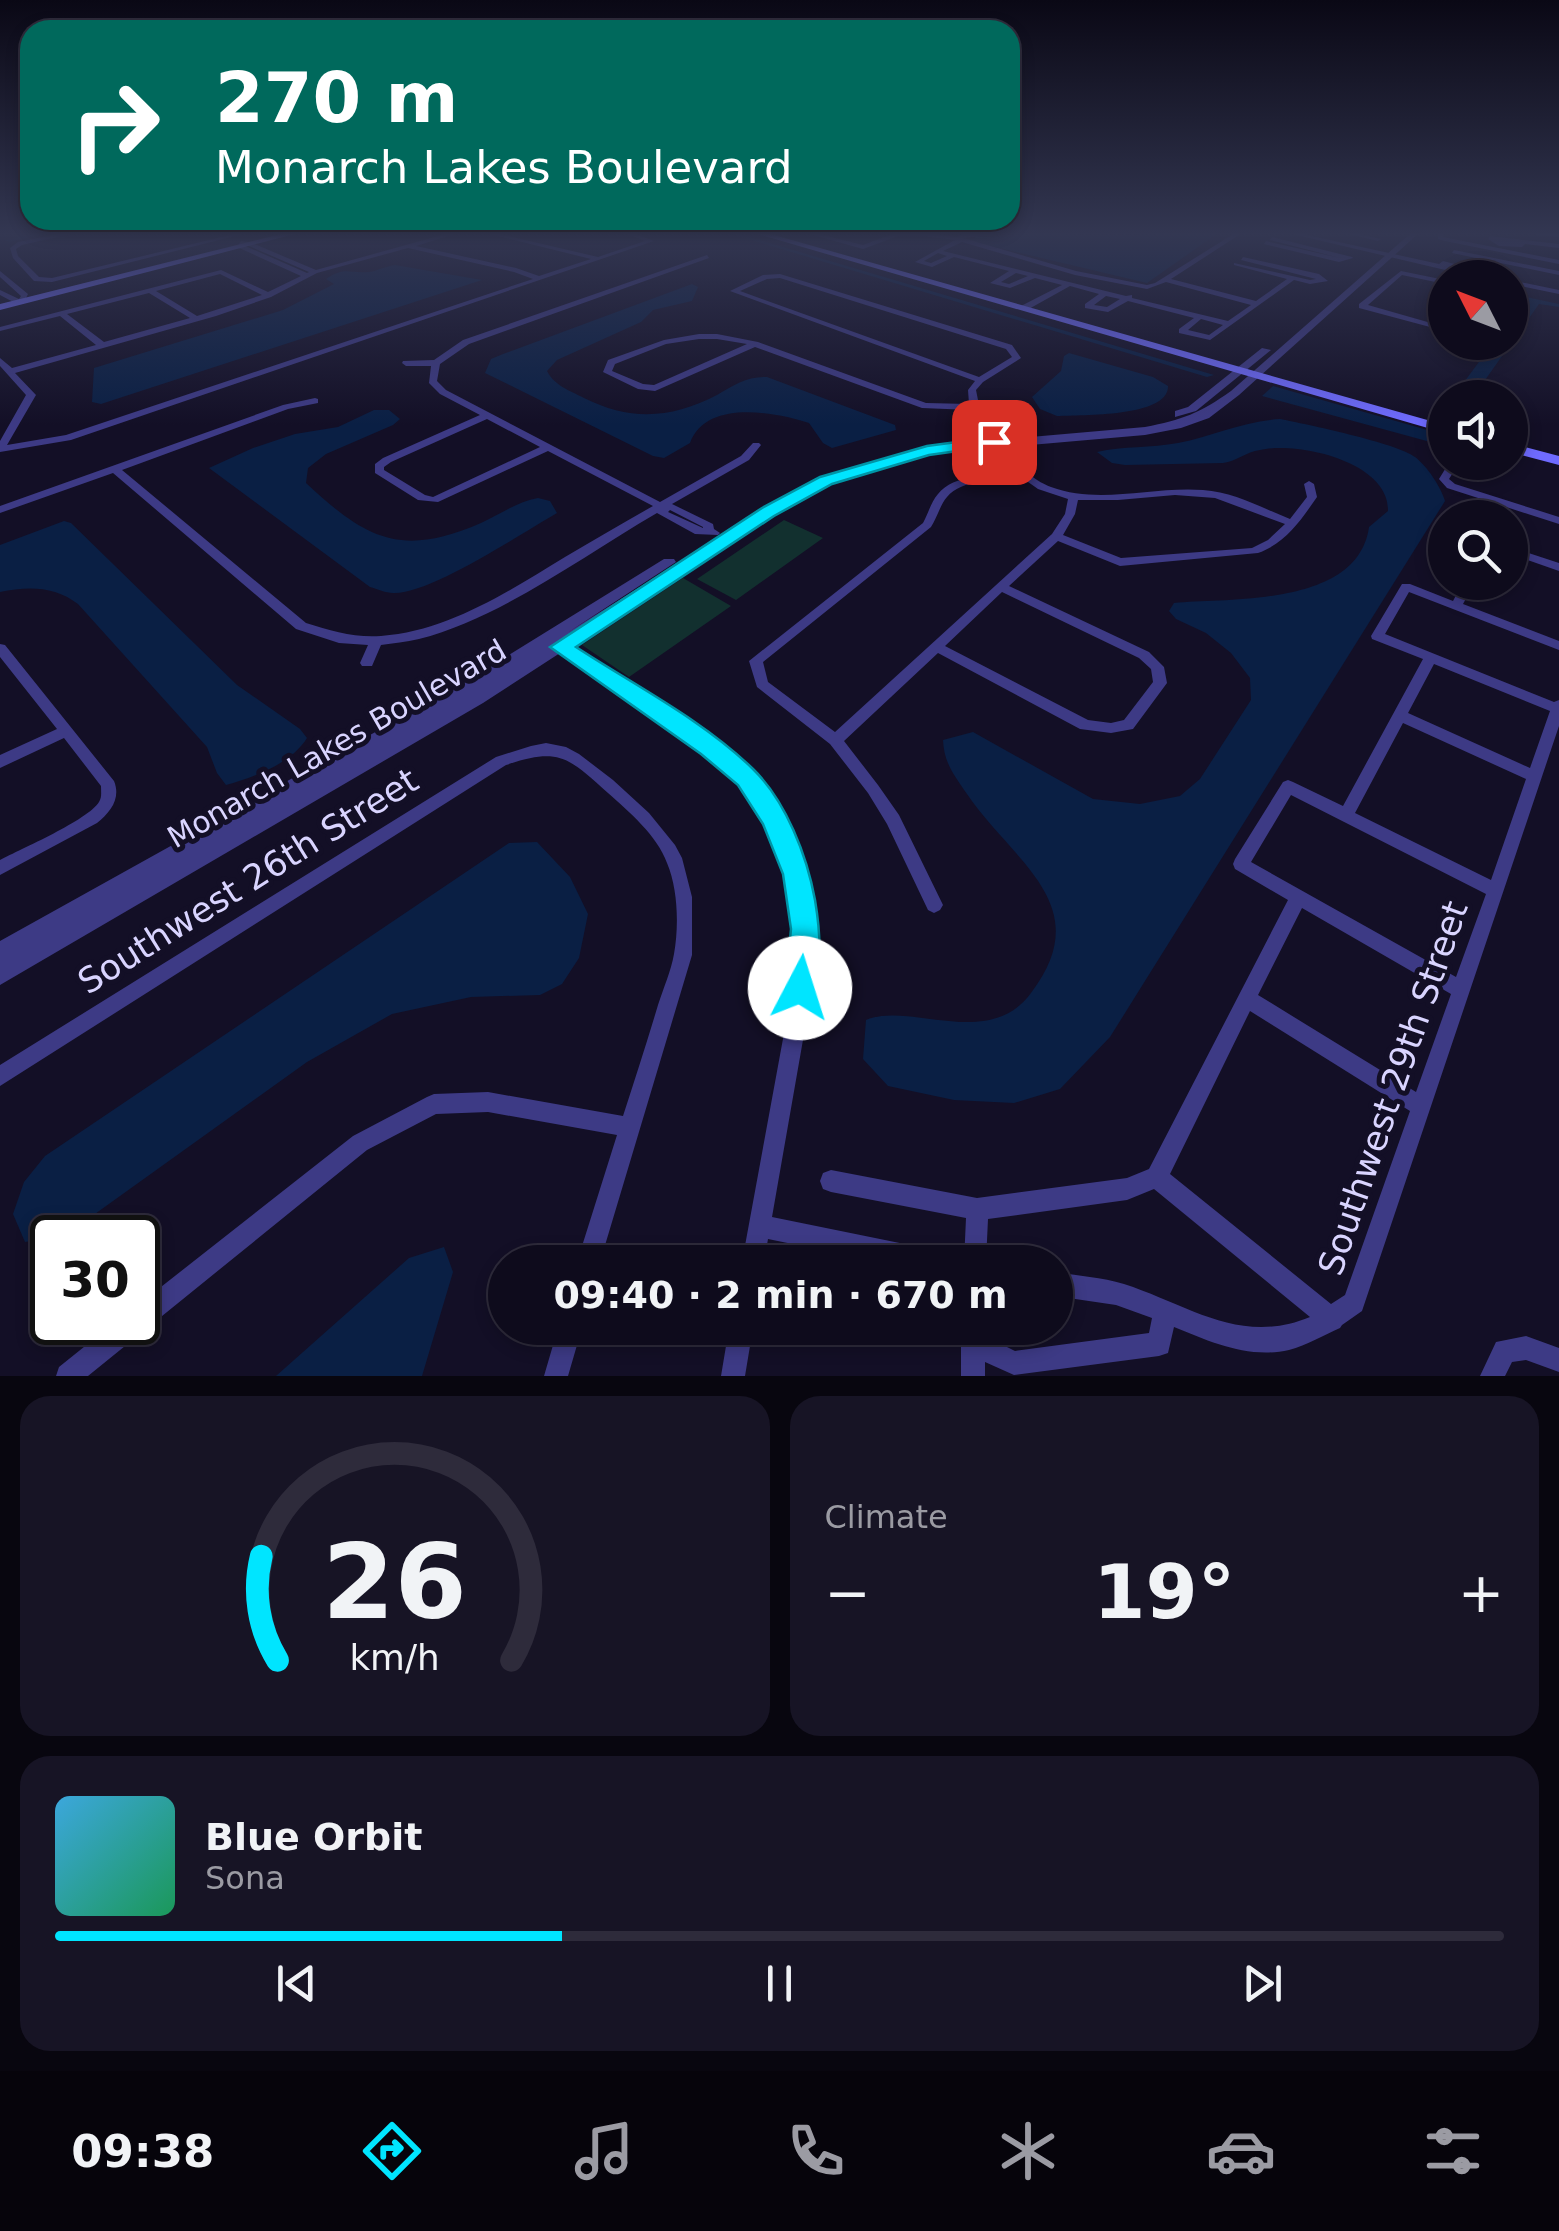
<!DOCTYPE html>
<html lang="en">
<head>
<meta charset="utf-8">
<style>
	:root { --surface:#0e0b1c; --page:#171425; --text:#f1f3f6; --muted:#9b9ba3; --line:#2e2b3b; --accent:#00e5ff }
	body { margin:0; font-family:"DejaVu Sans",sans-serif; background:var(--page); color:var(--text); height:100vh; display:flex; flex-direction:column; font-size:38px; white-space:nowrap }
	* { box-sizing:border-box; margin:0 }
	p { font-size:32px; color:var(--muted) }
	.icon { flex:none; width:55px; height:55px; fill:none; stroke:currentColor; stroke-width:2; stroke-linecap:round; stroke-linejoin:round }
	.map { position:relative; height:1376px; overflow:hidden }
	.panel { display:flex; flex-direction:column; gap:20px; padding:20px; background:#08060f; flex:1 }
	.panel>* { flex:none }
	.guide { position:absolute; left:20px; top:20px; width:1000px; height:210px; border-radius:30px; box-shadow:0 5px 15px #0003,0 0 0 2px var(--line); background:#00695c; color:#fff; overflow:hidden }
	.needle { width:65px; rotate:312deg }
	.controls { position:absolute; left:1428px; top:260px; display:grid; gap:20px }
	.controls a { display:grid; place-items:center; width:100px; height:100px; border-radius:50%; background:var(--surface); box-shadow:0 5px 15px #0003,0 0 0 2px var(--line); font-size:50px }
	.speed { position:absolute; left:30px; top:1215px; display:flex; gap:20px; font-size:50px; font-weight:700; text-align:center }
	.speed>* { display:grid; place-content:center; width:130px; height:130px; border-radius:50%; background:var(--surface); box-shadow:0 5px 15px #0003,0 0 0 2px var(--line); line-height:1 }
	.speed .limit { border:5px solid #111; border-radius:15px; background:#fff; color:#111 }
	.pin { position:absolute; display:grid; place-items:center; width:85px; height:85px; color:#fff; margin:-42px; border-radius:20px; box-shadow:0 5px 15px #0006 }
	.me { position:absolute; width:110px; margin:-55px; rotate:5deg; stroke-linejoin:round; filter:drop-shadow(0 0 8px #0008) }
	.turn { display:flex; align-items:center; gap:35px; height:210px; padding:0 30px; font-size:45px }
	.turn .icon { width:130px; height:130px; stroke-width:2.5 }
	.turn b { display:block; font-size:70px; line-height:85px }
	.big { font-size:75px; font-weight:700; line-height:1.1 }
	.panel .widget { flex:1; display:flex; flex-direction:column; justify-content:center; gap:15px; min-width:0; padding:0 35px; border-radius:30px; background:var(--page) }
	.panel .dial { align-items:center; gap:0 }
	.dial svg { height:260px; overflow:visible; fill:none; stroke:var(--line); stroke-width:7; stroke-linecap:round; text-anchor:middle }
	.dial text { fill:var(--text); stroke:none }
	.song { display:flex; align-items:center; gap:30px }
	.cover { width:120px; height:120px; border-radius:15px; background:linear-gradient(135deg,hsl(200 70% 55%),hsl(150 70% 35%)) }
	.played { height:10px; border-radius:5px; background:linear-gradient(90deg,var(--accent) 35%,var(--line) 35%) }
	.keys { display:flex; justify-content:space-around; direction:ltr }
	.heat { display:flex; justify-content:space-between; align-items:center; font-size:55px; direction:ltr }
	.panel .tiles { flex:1; display:grid; gap:20px; grid-template-columns:1fr 1fr }
	.widget:last-child { grid-column:span 2 }
	.trip { position:absolute; left:488px; top:1245px; width:585px; height:100px; border-radius:50px; background:var(--surface); box-shadow:0 5px 15px #0003,0 0 0 2px var(--line); font-weight:700; line-height:100px; text-align:center }
	.dock { display:flex; height:160px; justify-content:space-around; align-items:center; background:#06040b; color:var(--muted) }
	.dock .icon { width:70px; height:70px }
	.dock .on { color:var(--accent) }
	.dock b { font-size:45px; color:var(--text) }
	.map>svg:first-child { display:block }
	.green { fill:#12302f }
	.water { fill:#0a1f44 }
	.lines { fill:none; stroke-linecap:round; stroke-linejoin:round }
	.canal { fill:#0a1f44; fill-rule:evenodd }
	.minor { fill:#3d3a85; fill-rule:evenodd }
	.tertiary { fill:#3d3a85; fill-rule:evenodd }
	.secondary { fill:#6f6bff; fill-rule:evenodd }
	.route { fill:#00e5ff; stroke:#0095a6; stroke-width:2.5 }
	.labels { text-anchor:middle; stroke-width:10; stroke-linejoin:round; paint-order:stroke }
	.street-label { font-size:30px; fill:#d9d4ff; stroke:#130f26 }
	.near-street-label { font-size:35px; fill:#d9d4ff; stroke:#130f26 }
</style>
</head>
<body>
<div class="map">
<svg width="1559" height="1376" viewBox="0 0 1559 1376">
	<rect width="100%" height="100%" fill="#130f26"/>
	<path class="green" d="M784,520L823,538L736,600L697,579Z
		M683,578L731,606L629,677L582,645Z"/>
	<path class="water" d="M1049,233C1105,238 1162,233 1218,233L1147,283L970,241L977,237Z
		M395,265L482,280L101,404L92,402L94,368L283,310L334,284L326,279C346,266 349,274 369,272C377,271 386,266 395,265Z
		M692,284L698,287L692,301L653,310L641,322L557,360L547,371C555,386 569,390 584,398C630,421 671,419 717,395C734,385 747,376 767,377L895,425L896,430L832,448L823,443L809,423C775,412 706,399 690,443L664,458L653,456L485,373L491,359L503,354Z
		M1526,297L1559,304V307L1539,304L1473,397H1453L1493,343L1510,342V319Z
		M1069,353L1153,377L1168,386C1169,417 1082,415 1057,416L1040,409L1032,397L1061,371L1064,356Z
		M1273,386L1445,435V446L1262,396Z
		M374,410H389L400,419L393,425L326,454L308,468L306,483C366,539 401,558 481,523C499,515 518,501 538,498L550,501L557,513C522,533 429,595 393,593C386,593 377,589 370,587L209,468L253,448L295,434L338,427Z
		M1280,419C1305,424 1397,443 1415,457C1427,466 1441,487 1445,501L1110,1037L1060,1089L1014,1103L954,1100L888,1086L863,1059L866,1020C910,1001 988,1051 1031,993C1098,905 1013,862 967,794C954,775 944,763 943,740L973,732L1093,799L1140,804L1180,796L1200,779L1251,700L1250,678L1231,653L1206,633L1176,619L1169,611L1174,603C1233,598 1358,606 1369,527L1388,511C1390,462 1298,441 1260,450C1246,452 1237,461 1223,463L1125,465L1112,463L1097,452C1123,446 1151,448 1178,443C1213,436 1244,421 1280,419Z
		M64,521L71,523L237,685L300,729L307,738C291,764 254,777 226,785L217,773L207,747L78,604C55,586 28,586 0,592V545Z
		M537,842L570,877L588,914L579,958L562,984L540,995L471,997L392,1014L307,1062L67,1234L25,1242L13,1214L24,1182L45,1156L509,843Z
		M444,1247L453,1272L422,1376H276L409,1258Z"/>
	<g class="lines">
		<path class="canal" d="M38,233H48L9,242L6,240Z
			M728,233H736L1214,375L1207,377Z"/>
		<path class="minor" d="M63,233H74L22,245L16,249L18,256L39,277L52,278L238,233H247L52,282L34,281L13,258L10,248L18,242Z
			M449,233H458L416,246L516,268L539,276L591,259L486,233H495L598,257L645,241L625,233H633L654,241L71,440L0,452V441L26,395L0,366V358L12,368L96,345L60,316L0,331V327L221,270L268,292L301,276L237,247L241,241L252,243L316,270ZM243,245L249,246L309,272L307,273ZM408,248L514,272L533,279L66,435L7,445L36,395L15,373L216,316L271,297L317,273ZM220,274L262,295L197,316L156,291ZM149,293L190,318L104,342L67,314Z
			M806,233H815L863,245L895,233H926L957,237L964,233H996L993,235L963,238L1076,271L1147,285L1155,283L1235,233H1242L1171,279L1256,301L1287,279L1234,265V263L1310,280L1316,279L1241,260L1243,257L1319,274L1328,281L1310,284L1294,280L1210,340L1179,333V329L1194,318L1128,301L1108,312L1085,308V304L1099,294L1070,286L1027,310H1021V306L1062,285L1035,278L1010,288L990,283L1009,271L954,257L932,267L915,262L955,240L915,235L898,236L863,249ZM962,242L1075,275L1147,289L1166,282L1251,305L1228,321L1132,298V295L1126,296L943,251ZM938,253L947,256L931,263L924,261ZM1016,273L1028,276L1009,284L1001,282ZM1106,296L1120,299L1107,307L1094,305ZM1201,319L1223,325L1209,335L1188,330Z
			M1288,233H1298L1439,264L1443,261L1470,268L1469,271L1493,278L1458,273Z
			M1344,233H1355L1381,239L1378,241Z
			M1438,233H1444L1443,237L1448,238L1559,260V264L1445,241L1438,239Z
			M1533,233H1559V237L1536,235Z
			M1490,236L1559,244V248L1525,244L1522,247L1499,246L1488,239Z
			M1272,237L1352,257L1353,258L1339,262L1264,244L1266,241L1340,258L1270,240Z
			M1454,250L1559,271V275L1452,253Z
			M707,255L709,258L469,344L440,364L437,381L446,390L660,502L741,456L753,443H759L761,445L749,460L672,504L713,524L714,529L720,533L718,535L695,534L657,513C583,556 501,618 419,639C406,642 393,643 381,645L372,666H362L360,663L368,645L339,643L296,629L113,473L0,513V506L283,405L315,398L318,399V403L288,409L122,470L306,623C331,631 355,638 381,636C449,631 509,591 565,557C594,540 623,523 653,506L548,451L438,502L418,500L375,473V464L383,458L480,415L440,394L429,383L431,366H406L402,363L403,361L434,360L463,340ZM487,419L540,447L433,497L425,495L384,470V467L391,462ZM670,510L703,527V528L668,512Z
			M0,271L28,294L23,304H17L0,295V290L19,299L21,296L0,277Z
			M1401,271L1445,280V284L1402,275L1368,305L1445,327V331L1359,308V304Z
			M780,274L1012,345L1021,358L983,382L976,390L979,405C999,414 1015,434 1023,455C1025,460 1025,465 1027,470C1030,477 1043,484 1051,487C1100,505 1153,486 1203,490C1234,492 1262,508 1290,519L1307,497L1304,484L1309,481L1314,484L1317,497C1301,520 1286,543 1258,553L1120,566L1058,541L1009,586L1149,652L1164,667L1167,683L1133,729L1111,733L1080,729L938,653L844,741L878,785L899,815L943,905L940,910L934,913L928,910L887,824L868,793L830,744L757,687L749,661L923,523C928,514 931,502 938,494C954,474 990,475 1014,472L987,438L971,410L922,408L755,347L655,391L638,389L603,372L608,360L664,340L699,334H717L758,342L926,403L969,404L968,390L975,381L730,291L763,275ZM780,278L1006,349L1012,357L979,377L740,291L767,279ZM699,339H717L747,344L654,385L643,384L612,371L615,364L666,344ZM982,414L1003,436L1015,460L995,436ZM1021,477L1038,489L1068,499L1065,514L1052,534L835,732L768,682L763,662L931,527C937,518 940,505 947,497C963,478 999,481 1021,477ZM1175,495L1215,498L1285,524L1268,540L1252,548L1121,558L1063,535L1075,514L1078,500H1118ZM1002,592L1139,658L1151,669L1153,682L1124,720L1111,723L1088,720L945,646Z
			M1510,280L1559,290V294L1510,284Z
			M1451,465L1456,468L1449,479L1455,484L1559,517V524L1447,488L1439,479L1447,466Z
			M1510,547L1559,563V571L1510,554Z
			M1463,582H1475L1463,604L1559,641V650L1409,592L1385,634L1554,702L1559,700V726L1362,1311L1342,1325L1340,1328C1324,1335 1307,1345 1289,1350C1248,1359 1211,1342 1174,1327L1168,1353L1159,1356L1014,1375L985,1362V1376H961V1328H985V1336L1015,1351L1149,1333L1152,1318L1116,1305L1055,1296V1272C1078,1276 1102,1277 1124,1284C1189,1305 1240,1346 1310,1317L1154,1189L1127,1200L988,1219L986,1262H964L966,1218L831,1192L823,1189L820,1181L823,1173L831,1170L977,1198L1127,1178L1149,1169L1288,900L1235,869L1233,864L1235,859L1283,782L1288,780L1293,782L1343,806L1423,659L1372,639L1371,636L1402,584H1410L1453,601ZM1434,664L1550,711L1530,768L1408,713ZM1403,723L1526,779L1491,880L1355,813ZM1291,795L1486,894L1456,977L1251,862ZM1302,908L1451,994L1416,1092L1258,995ZM1250,1011L1410,1111L1345,1295L1331,1304L1170,1174Z
			M553,638L715,743L751,774L780,815L804,874L814,929L807,1017L772,1217L934,1250L942,1254L945,1262H881L840,1254L838,1262H816L817,1249L768,1239L764,1262H742L787,1017L796,929L788,874L767,823L741,782L705,751L548,645L546,642L548,639Z
			M0,644L5,645L114,781C121,798 111,812 97,823L0,875V860C21,849 88,820 99,802C102,797 101,793 101,786L64,738L0,768V755L57,729L0,657Z
			M546,743L566,747L579,754L613,780L649,813L675,845L682,858L692,897V955L600,1262H577L617,1135L488,1112L436,1114L367,1150L88,1376H56L59,1367L115,1322H138V1305L353,1136L427,1097L434,1094L488,1092L623,1116C635,1079 647,1042 658,1005C663,989 671,971 674,954C679,926 678,889 667,863C657,835 629,812 608,793C568,757 559,747 506,765L0,1086V1065L496,757L531,746Z
			M558,1328H582L568,1376H544Z
			M729,1328H753L745,1376H721Z
			M1526,1336L1559,1348V1372L1526,1360L1512,1362L1505,1376H1480L1496,1342Z"/>
		<path class="tertiary" d="M1411,233H1419L1239,395L1209,418L1181,428L1145,435L928,454L831,484L773,515L483,703L0,985V941L467,681L664,559H674L676,562L567,633L763,509L821,478L927,446L1145,427C1182,420 1200,413 1231,391Z
			M1262,348L1271,350L1196,411L1175,417V411L1188,407Z"/>
		<path class="secondary" d="M285,233H299L0,310V304Z
			M754,233H767L1445,425V433Z
			M1510,443L1559,456V465L1510,452Z"/>
	</g>
	<linearGradient id="sky" x2="0" y2="1"><stop stop-color="#0a0815"/><stop offset="0.55" stop-color="#333752"/><stop offset="1" stop-color="#333752" stop-opacity="0"/></linearGradient>
	<rect width="1559" height="425" fill="url(#sky)"/>
	<path class="route" d="M994,437L1002,442L1000,445L929,455L832,484L774,516L576,647C634,685 703,720 753,769C786,801 807,856 815,900C820,930 824,969 811,998L800,1003L789,998L785,988L791,929L783,874L763,824L738,785L701,754L550,647L762,508L820,477L927,446Z"/>
	<g class="labels">
		<g class="street-label">
			<text transform="translate(337 744) rotate(-30)" y="10">Monarch Lakes Boulevard</text>
		</g>
		<g class="near-street-label">
			<text transform="translate(248 881) rotate(-32)" y="12">Southwest 26th Street</text>
			<text transform="translate(1393 1088) rotate(-71)" y="12">Southwest 29th Street</text>
		</g>
	</g>
</svg>
<div class="controls">
<a><svg class="needle" viewBox="-14 -14 28 28"><path d="M0-13l5 13h-10z" fill="#e53935"/><path d="M0 13l5-13h-10z" fill="#9b9ba3"/></svg></a>
<a><svg class="icon" aria-label="sound" viewBox="0 0 24 24"><path d="M4 9h4l5-4v14l-5-4H4zM17 9q2 3 0 6"/></svg></a>
<a><svg class="icon" aria-label="search" viewBox="0 0 24 24"><circle cx="10" cy="10" r="6"/><path d="M15 15l6 6"/></svg></a>
</div>
<div class="speed"><div class="limit">30</div></div>
<div class="pin" style="left:994px;top:442px;background:#d93025"><svg class="icon" aria-label="arrive" viewBox="0 0 24 24"><path d="M6 21V4h12l-3 4 3 4H6"/></svg></div>
<svg class="me" style="left:800px;top:988px" viewBox="-20 -20 40 40"><circle r="19" fill="#fff"/><path d="M0-13L10 11 0 6-10 11z" fill="#00e5ff"/></svg>
<div class="trip">09:40 · 2 min · 670 m</div>
<div class="guide">
<div class="turn"><svg class="icon" aria-label="right" viewBox="0 0 24 24"><path d="M7 20v-9h11M14 6l5 5-5 5"/></svg><div><b>270 m</b>Monarch Lakes Boulevard</div></div>
</div>
</div>
<section class="panel">
<div class="tiles">
<div class="widget dial"><svg viewBox="0 0 100 80">
<path d="M14 69A42 42 0 1 1 86 69"/>
<path d="M14 69A42 42 0 0 1 9 37" stroke="#00e5ff"/>
<text x="50" y="56" font-size="32" font-weight="700">26</text>
<text x="50" y="72" font-size="11">km/h</text>
</svg></div>
<div class="widget"><p>Climate</p>
<div class="heat"><a>−</a><b class="big">19°</b><a>+</a></div>
</div>
<div class="widget">
<div class="song"><i class="cover"></i><div><b>Blue Orbit</b><p>Sona</p></div></div>
<div class="played"></div>
<div class="keys"><svg class="icon" aria-label="previous" viewBox="0 0 24 24"><path d="M18 5L8 12l10 7zM5 5v14"/></svg><svg class="icon" aria-label="pause" viewBox="0 0 24 24"><path d="M8 5v14M16 5v14"/></svg><svg class="icon" aria-label="next" viewBox="0 0 24 24"><path d="M6 5l10 7-10 7zM19 5v14"/></svg></div>
</div>
</div>
</section>
<nav class="dock">
<b>09:38</b>
<svg class="icon on" aria-label="directions" viewBox="0 0 24 24"><path d="M12 3l9 9-9 9-9-9zM9 14v-3h6M13 9l2 2-2 2"/></svg>
<svg class="icon" aria-label="music" viewBox="0 0 24 24"><path d="M9 18V5l10-2v13"/><circle cx="6" cy="18" r="3"/><circle cx="16" cy="16" r="3"/></svg>
<svg class="icon" aria-label="phone" viewBox="0 0 24 24"><path d="M5 4h4l2 5-3 2q2 4 5 5l2-3 5 2v4C11 20 4 13 5 4z"/></svg>
<svg class="icon" aria-label="climate" viewBox="0 0 24 24"><path d="M12 3v18M4 7l16 10M4 17L20 7"/></svg>
<svg class="icon" aria-label="car" viewBox="0 0 24 24"><path d="M5 17H2v-5l4-1 3-4h7l3 4 3 1v5h-3M9 17h6M6 11h13"/><circle cx="7" cy="17" r="2"/><circle cx="17" cy="17" r="2"/></svg>
<svg class="icon" aria-label="filters" viewBox="0 0 24 24"><path d="M4 7h16M4 17h16"/><circle cx="9" cy="7" r="2"/><circle cx="15" cy="17" r="2"/></svg>
</nav>
</body>
</html>
